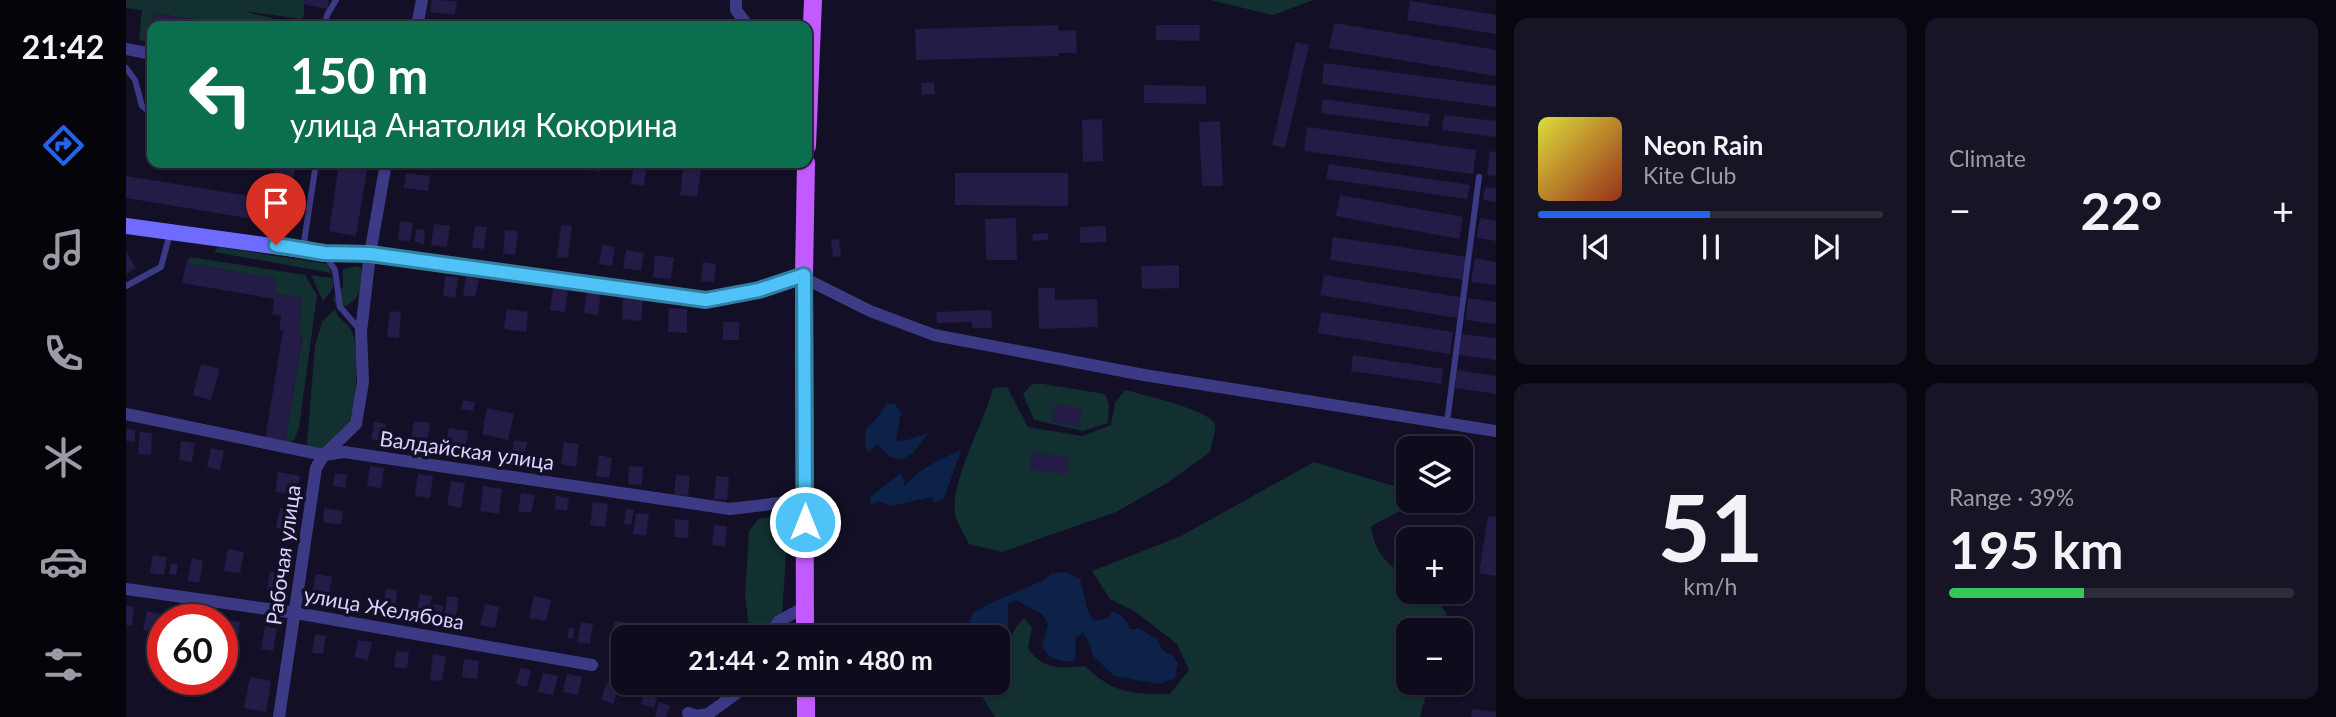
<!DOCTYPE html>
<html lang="en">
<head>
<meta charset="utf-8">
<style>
	:root { --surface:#0e0b1c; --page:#171425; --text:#f1f3f6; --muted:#9b9ba3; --line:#2e2b3b; --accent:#2563eb }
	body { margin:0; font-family:Lato,sans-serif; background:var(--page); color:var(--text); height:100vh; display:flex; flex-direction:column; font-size:26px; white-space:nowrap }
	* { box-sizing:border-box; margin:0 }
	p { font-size:23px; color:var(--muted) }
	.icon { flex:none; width:38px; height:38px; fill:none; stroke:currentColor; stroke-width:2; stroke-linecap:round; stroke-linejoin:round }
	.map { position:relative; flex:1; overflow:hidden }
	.sheet { display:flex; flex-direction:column; gap:18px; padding:18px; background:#08060f; width:840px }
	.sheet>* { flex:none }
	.guide { position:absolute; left:21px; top:21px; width:665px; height:147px; border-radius:14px; box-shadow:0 2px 5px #0004,0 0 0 2px var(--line); background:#0b6e4f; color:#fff; overflow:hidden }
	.fabs { position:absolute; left:1270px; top:436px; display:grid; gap:14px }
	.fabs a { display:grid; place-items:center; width:77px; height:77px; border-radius:14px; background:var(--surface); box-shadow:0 2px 5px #0004,0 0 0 2px var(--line); font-size:35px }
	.speed { position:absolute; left:21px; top:604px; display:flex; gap:14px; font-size:35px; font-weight:700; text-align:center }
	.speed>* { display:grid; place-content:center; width:91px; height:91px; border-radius:50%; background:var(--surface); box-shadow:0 2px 5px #0004,0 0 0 2px var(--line); line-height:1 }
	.speed .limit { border:10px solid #d22; background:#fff; color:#111 }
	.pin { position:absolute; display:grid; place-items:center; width:60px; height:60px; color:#fff; margin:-72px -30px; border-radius:50% 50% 50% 0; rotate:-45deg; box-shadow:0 0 7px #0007 }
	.pin .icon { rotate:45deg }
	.me { position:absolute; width:77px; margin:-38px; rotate:0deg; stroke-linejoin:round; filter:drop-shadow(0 0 5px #0008) }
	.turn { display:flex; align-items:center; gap:24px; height:147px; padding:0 28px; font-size:32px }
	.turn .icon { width:91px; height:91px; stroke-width:2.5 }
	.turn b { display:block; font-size:49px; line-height:60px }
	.big { font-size:52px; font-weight:700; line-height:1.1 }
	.sheet .tile { flex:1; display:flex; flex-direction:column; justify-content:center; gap:10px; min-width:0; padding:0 24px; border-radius:14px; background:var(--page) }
	.sheet .dial { align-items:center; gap:0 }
	.dial b { font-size:91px; line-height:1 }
	.song { display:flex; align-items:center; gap:21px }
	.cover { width:84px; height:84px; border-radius:10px; background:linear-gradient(135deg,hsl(60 70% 55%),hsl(10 70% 35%)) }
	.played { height:7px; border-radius:4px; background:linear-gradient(90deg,var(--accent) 50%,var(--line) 50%) }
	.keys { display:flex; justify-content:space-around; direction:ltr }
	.heat { display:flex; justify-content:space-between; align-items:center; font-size:38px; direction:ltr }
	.charge { height:10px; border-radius:5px; background:linear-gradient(90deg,#34c759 39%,var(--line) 0) }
	.sheet .tiles { flex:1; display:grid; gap:18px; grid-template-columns:repeat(2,1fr) }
	.trip { position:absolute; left:485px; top:625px; width:399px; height:70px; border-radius:14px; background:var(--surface); box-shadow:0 2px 5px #0004,0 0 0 2px var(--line); font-weight:700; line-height:70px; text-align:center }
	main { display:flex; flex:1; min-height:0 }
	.dock { display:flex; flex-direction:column; width:126px; justify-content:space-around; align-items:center; background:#06040b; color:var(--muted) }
	.dock .icon { width:49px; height:49px }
	.dock .on { color:var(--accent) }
	.dock b { font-size:32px; color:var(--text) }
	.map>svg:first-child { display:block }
	.green { fill:#12302f }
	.water { fill:#0c2248 }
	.building { fill:#241b47 }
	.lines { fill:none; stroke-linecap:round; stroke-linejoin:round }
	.lane { stroke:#3d3a85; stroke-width:6 }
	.street { stroke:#3d3a85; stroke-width:12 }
	.secondary { stroke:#6f6bff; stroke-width:16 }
	.primary { stroke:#c25bff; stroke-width:18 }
	.route-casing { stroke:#337fa1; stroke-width:18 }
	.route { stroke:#4fc3f7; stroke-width:12 }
	.labels { text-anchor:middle; stroke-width:7; stroke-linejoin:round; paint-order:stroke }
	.street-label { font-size:21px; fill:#d9d4ff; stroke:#130f26 }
</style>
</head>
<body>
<main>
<nav class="dock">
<b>21:42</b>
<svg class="icon on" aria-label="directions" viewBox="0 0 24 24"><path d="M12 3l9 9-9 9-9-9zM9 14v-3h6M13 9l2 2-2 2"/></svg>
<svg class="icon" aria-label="music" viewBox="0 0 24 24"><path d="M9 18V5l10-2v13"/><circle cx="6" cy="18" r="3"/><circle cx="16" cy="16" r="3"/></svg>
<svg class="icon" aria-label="phone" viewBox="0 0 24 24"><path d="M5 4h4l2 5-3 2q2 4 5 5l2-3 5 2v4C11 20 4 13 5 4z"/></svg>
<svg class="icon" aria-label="climate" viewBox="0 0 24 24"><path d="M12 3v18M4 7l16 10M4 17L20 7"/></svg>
<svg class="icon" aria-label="car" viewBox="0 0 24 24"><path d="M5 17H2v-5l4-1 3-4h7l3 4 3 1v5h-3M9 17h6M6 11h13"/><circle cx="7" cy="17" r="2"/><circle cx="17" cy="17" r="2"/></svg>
<svg class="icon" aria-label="filters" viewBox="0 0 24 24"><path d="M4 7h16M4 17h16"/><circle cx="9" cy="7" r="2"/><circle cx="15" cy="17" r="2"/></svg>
</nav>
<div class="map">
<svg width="1370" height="717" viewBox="0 0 1370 717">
	<rect width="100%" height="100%" fill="#130f26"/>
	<path class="green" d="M0,0H178V15L176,19L117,11L178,26H112L28,13L24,34L26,43L13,40L16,10L0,8Z
		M1084,0H1187L1147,15Z
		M92,247L202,264L206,273L88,252Z
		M64,257L179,275L191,295L173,428L168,440L159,443L177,335L172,333L176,298L148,294L150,279L60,263Z
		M232,266L236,269C238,288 231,306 211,308L207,299L217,286V269Z
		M185,275L206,278C210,289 203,293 197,301Z
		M209,309C212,320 221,322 225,330C234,344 231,408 223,423C218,432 204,442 196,449L181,445L189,346L196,322Z
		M906,384H917L979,394L983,404L982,423L957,431L908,420L897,394Z
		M881,387L902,427L956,436L985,425L989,403L999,390C1014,394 1088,411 1089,425C1090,433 1085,445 1084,452L1041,483L990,512L876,552L843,544C839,535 831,524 829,514C824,480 858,424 867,388Z
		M1188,462L1281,490L1282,507L1245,526C1247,549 1261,568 1283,575V592H1303L1321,614L1317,630H1283V682L1303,683L1294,717H869L855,695L854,683L872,682V653H875C884,641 887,628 898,618L906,628L902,648C918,671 933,668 959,666C988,694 1006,694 1044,694L1063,670L1051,644L1010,612L984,599L966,571L1055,536Z
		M651,516L662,521L656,617L639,630L623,627L619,594L623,531L632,519Z"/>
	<path class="water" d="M761,403L769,404L775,413L770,440L779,441L803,432L786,454L776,459L764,457L751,444L742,453L739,442L740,429L751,418Z
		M835,450L818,499L808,503L806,497L765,506L753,501L746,505L743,498L775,473L779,486C794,468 814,459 835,450Z
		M940,572L954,579L961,608L967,621L982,618L986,611C995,614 1002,621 1004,629H1014L1031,639L1036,650L1046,655L1052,663L1049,678L1033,684L988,676L967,656L964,644L957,633L950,638L949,661C935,662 924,660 916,647L922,624L916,614L890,600L882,604V626L877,633L876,642L872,643V637H844L840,629L847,613L863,604L916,581L926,573Z"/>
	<path class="building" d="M178,0H203L201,9L177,4Z
		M306,0L331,1L329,15L304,12Z
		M1284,1L1370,15V34L1281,20Z
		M28,13L103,25L102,26H26Z
		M1208,23L1370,50V76L1203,48Z
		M932,25L933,31L950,30L951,53H933V56L790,60L789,29Z
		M1030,25H1074L1073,41L1030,40Z
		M1170,42L1183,45L1159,148L1146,145Z
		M1198,63L1370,86V107L1196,84Z
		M808,82L809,94L796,95L795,83Z
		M1018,85L1080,86V104L1018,103Z
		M1197,99L1304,114L1302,127L1195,113Z
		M1318,115L1370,121V137L1316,130Z
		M976,119L977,161L957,162L956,120Z
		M1094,121L1097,186H1076L1073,122Z
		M1181,127L1350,150L1347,174L1178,151Z
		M1364,151L1370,152V176L1361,175Z
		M150,163H170L158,224L0,198V176L143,199Z
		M213,163H242L230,236L203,231Z
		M461,163H475L474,172L460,170Z
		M508,163H521L518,186L505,184Z
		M1203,164L1344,185L1341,199L1200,179Z
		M557,168L575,170L571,197L554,195Z
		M280,173L304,176L302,191L278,188Z
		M829,173H942V206L829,205Z
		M1359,187L1370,188V202L1357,200Z
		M1214,195L1337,217L1333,239L1210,216Z
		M890,218L891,260H860L859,219Z
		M1354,218L1370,221V241L1351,238Z
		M274,221L287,223L284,241L272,240Z
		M308,224L324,226L321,247L305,245Z
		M435,225L446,226L442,258L431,257Z
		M349,226L361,227L358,249L346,248Z
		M980,226V242L954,243V227Z
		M290,229L299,230L298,244L289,242Z
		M379,230L392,231L389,255L377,253Z
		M922,233V240L907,241V234Z
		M1207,237L1342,257L1338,280L1204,260Z
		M713,239L715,256L707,257L705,240Z
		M476,245L489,247L486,266L473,264Z
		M500,250L518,253L515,271L497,268Z
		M0,251L10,268L0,274Z
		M529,255L548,258L545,279L527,277Z
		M1349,258L1370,262V285L1345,282Z
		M577,262L590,264L588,282L575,281Z
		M60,263L150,279L148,294L176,298L172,333L177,334L159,443L139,440L157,331L153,330L155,316L146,314L148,299L56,283Z
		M1053,265V288L1016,289L1015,266Z
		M1198,275L1334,297L1331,318L1194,295Z
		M319,276L332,277L329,298L317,296Z
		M340,276L353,279L349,297L337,295Z
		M427,288L442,290L439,312L424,310Z
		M912,288H929V300L971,299L972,327L913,329Z
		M461,290L475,291L472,315L458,313Z
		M497,298L517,300L515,321L496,319Z
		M1342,298L1370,302V324L1340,320Z
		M543,308L561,309V333L542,332Z
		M381,309L402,312L400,332L378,329Z
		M865,310L866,328H846V322L811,323L810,312Z
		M264,311L275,312L273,338L261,337Z
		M1195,312L1327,332L1324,354L1192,333Z
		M597,322H613V340H597Z
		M1336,334L1370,338V360L1333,355Z
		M1227,355L1317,369L1315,384L1225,371Z
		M75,364L94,369L85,400L67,395Z
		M1331,370L1370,376V394L1329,388Z
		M337,400L349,402L347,411L335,409Z
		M929,404L956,408L953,427L926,422Z
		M361,408L388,414L382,440L356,434Z
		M288,421L304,423L300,447L284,445Z
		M248,422L260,424L257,441L245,439Z
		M323,428L342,431L339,451L319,448Z
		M0,429L9,430V442L0,441Z
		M14,432L26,433L25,455L12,454Z
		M388,440L401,442L397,463L385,461Z
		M55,441L69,443L66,462L53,460Z
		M438,442L453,444L450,467L435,464Z
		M85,448L98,451L94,470L81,467Z
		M906,452L943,457L941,474L904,470Z
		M473,455L486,458L483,478L470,476Z
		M244,466L258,468L255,488L241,486Z
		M503,466L517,467L516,485L502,484Z
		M152,472L174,476L170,496L149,492Z
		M209,473L221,475L219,488L207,486Z
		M292,474L307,476L304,498L289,496Z
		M550,475L564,476L562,496L548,494Z
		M590,476L603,477L601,500L588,499Z
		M325,481L339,483L335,508L321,505Z
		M357,486L376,489L373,514L354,511Z
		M395,493L409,495L405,513L392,511Z
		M430,496L443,498L441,511L429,509Z
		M467,502L482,504L479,527L464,525Z
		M154,508L168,511L165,531L150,528Z
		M198,508L217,511L215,525L197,522Z
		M500,508L508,510L505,525L498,524Z
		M510,513L523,514L520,536L507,534Z
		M1362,516L1370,517V576L1353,573Z
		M549,519L563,520L562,538L548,537Z
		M588,525L601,526L599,547L586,545Z
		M102,549L118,552L114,573L98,571Z
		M27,555L41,557L38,575L24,573Z
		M66,558L77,561L73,583L61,581Z
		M45,563L52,564L50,575L43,574Z
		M144,571L159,574L156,593L141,590Z
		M190,574L206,577L202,601L185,598Z
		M260,589L271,590L269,609L257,607Z
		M294,594L306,596L302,617L290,615Z
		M321,596L333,598L329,621L318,619Z
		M408,596L425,600L420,621L403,618Z
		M307,604L317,606L315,618L305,617Z
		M359,604L373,607L369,628L354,625Z
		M0,606L8,607L6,626L0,625Z
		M21,611L35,614L32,633L17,630Z
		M100,620L114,622L111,644L97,642Z
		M488,621L504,623L502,637H497V647L485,646Z
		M455,622L467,624L464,644L451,642Z
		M139,626L151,629L147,651L135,649Z
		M443,627L448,628L447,639L442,638Z
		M189,634L200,636L197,654L186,653Z
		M232,640L246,642L242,660L228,657Z
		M270,651L283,652L281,669L268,667Z
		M307,654L320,656L316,681L304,680Z
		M338,659L353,661L351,679L336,677Z
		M394,668L405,670L401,687L390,684Z
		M417,673L432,676L427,695L412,692Z
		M441,674L456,677L452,695L437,692Z
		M124,677L145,681L140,712L118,708Z
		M481,682L493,687L487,704L475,699Z
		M518,694L531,698L528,708L515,704Z
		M533,702L544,706L540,717H529Z
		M1346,709L1370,712V717H1345Z"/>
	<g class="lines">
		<path class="lane" d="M199,26L201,15L210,0
			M0,68L9,80L16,106L26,114
			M177,249L190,163
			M199,255L209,270L214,307L235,331
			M0,286L35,267L44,233
			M1321,422L1353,177"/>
		<path class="street" d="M610,0V10L622,26
			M291,26L296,0
			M0,49L26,54
			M678,278L744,311L808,335L1018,375L1370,431
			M0,414L198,455L218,452L604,509L679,500
			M0,589L170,613L466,665
			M642,637L653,621L679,607
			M562,713L571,716L582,714L626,682
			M153,717L190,468L198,455L230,424L237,382L235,332L244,254L260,163"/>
		<path class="secondary" d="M0,226L198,253L244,254L580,300L633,290L678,275"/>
		<path class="primary" d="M681,146L687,0
			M679,637L678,275L680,163
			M680,682V717"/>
	</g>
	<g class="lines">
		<defs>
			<path id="route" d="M150,245L198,253L244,254L580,300L633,290L678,275L679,522"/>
		</defs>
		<use href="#route" class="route-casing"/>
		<use href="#route" class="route"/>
	</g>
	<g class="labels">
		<g class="street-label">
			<text transform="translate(341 451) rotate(8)" y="7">Валдайская улица</text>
			<text transform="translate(158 555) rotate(-82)" y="7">Рабочая улица</text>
			<text transform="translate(258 609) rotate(10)" y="7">улица Желябова</text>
		</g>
	</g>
</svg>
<div class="fabs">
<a><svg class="icon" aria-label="layers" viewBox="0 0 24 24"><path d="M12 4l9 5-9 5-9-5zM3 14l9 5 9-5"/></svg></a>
<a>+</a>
<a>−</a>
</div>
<div class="speed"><div class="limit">60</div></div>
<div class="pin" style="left:150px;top:245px;background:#d93025"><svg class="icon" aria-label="arrive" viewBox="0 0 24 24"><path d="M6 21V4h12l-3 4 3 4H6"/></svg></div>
<svg class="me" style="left:679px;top:522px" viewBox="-20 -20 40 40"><circle r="17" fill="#4fc3f7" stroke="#fff" stroke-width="3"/><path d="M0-11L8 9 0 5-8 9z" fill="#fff"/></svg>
<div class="trip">21:44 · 2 min · 480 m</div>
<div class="guide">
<div class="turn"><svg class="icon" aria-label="left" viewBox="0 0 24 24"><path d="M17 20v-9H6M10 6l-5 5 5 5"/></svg><div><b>150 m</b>улица Анатолия Кокорина</div></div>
</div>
</div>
<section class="sheet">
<div class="tiles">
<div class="tile">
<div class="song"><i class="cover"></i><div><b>Neon Rain</b><p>Kite Club</p></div></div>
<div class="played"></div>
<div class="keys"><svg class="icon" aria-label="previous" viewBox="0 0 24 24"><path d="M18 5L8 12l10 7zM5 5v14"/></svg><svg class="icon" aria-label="pause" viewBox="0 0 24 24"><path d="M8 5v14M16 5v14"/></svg><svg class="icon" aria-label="next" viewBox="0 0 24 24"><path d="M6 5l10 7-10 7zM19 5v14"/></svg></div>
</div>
<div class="tile"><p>Climate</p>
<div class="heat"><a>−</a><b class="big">22°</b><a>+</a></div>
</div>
<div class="tile dial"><b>51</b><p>km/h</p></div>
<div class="tile"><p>Range · 39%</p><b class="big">195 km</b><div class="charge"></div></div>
</div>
</section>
</main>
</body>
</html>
